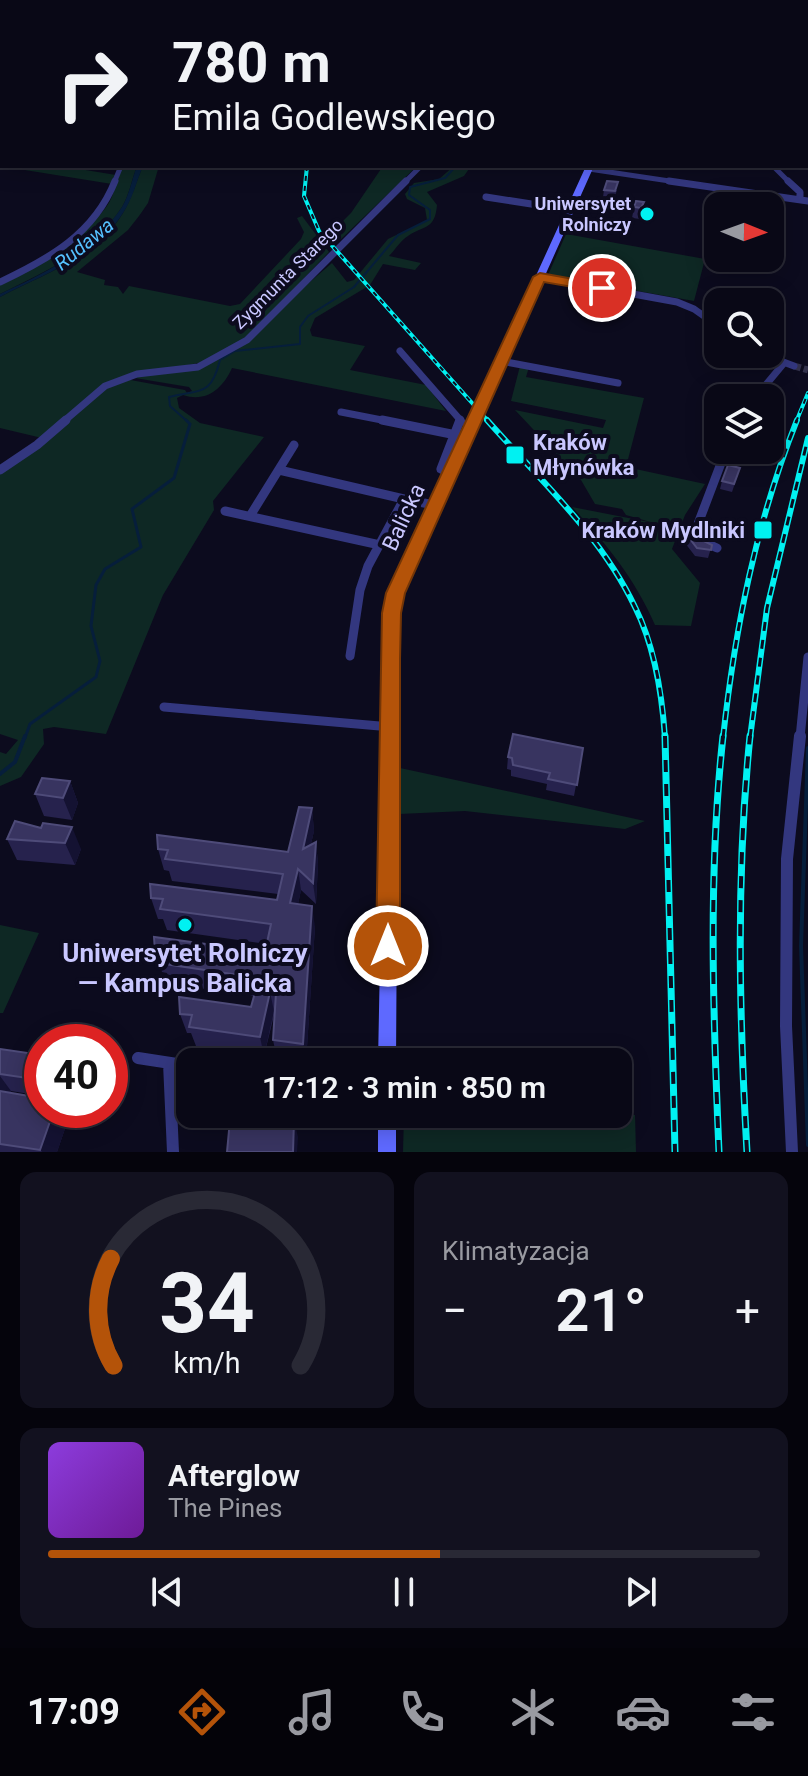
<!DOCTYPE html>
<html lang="pl">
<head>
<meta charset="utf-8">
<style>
	:root { --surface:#090816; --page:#12111f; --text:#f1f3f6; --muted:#999aa1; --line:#292935; --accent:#b45309 }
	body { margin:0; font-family:Roboto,sans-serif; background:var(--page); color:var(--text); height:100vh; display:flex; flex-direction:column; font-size:30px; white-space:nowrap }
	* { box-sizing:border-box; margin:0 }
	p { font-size:26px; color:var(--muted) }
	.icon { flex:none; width:44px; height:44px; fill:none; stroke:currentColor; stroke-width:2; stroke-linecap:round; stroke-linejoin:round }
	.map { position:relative; height:1152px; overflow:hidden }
	.drawer { display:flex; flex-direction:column; gap:20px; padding:20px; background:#05040c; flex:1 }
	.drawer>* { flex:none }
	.hud { position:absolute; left:0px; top:0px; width:808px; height:168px; box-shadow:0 4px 20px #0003,0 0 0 2px var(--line); background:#090816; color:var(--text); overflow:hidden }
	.needle { width:52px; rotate:91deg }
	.controls { position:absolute; left:704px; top:192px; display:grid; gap:16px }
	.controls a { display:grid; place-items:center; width:80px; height:80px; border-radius:16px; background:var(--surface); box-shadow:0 4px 20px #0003,0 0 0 2px var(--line); font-size:40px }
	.speed { position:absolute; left:24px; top:1024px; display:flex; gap:16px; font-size:40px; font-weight:700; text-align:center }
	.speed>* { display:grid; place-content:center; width:104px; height:104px; border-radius:50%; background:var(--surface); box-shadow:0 4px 20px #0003,0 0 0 2px var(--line); line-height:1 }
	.speed .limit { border:12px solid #d22; background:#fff; color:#111 }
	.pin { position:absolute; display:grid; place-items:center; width:68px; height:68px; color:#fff; margin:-34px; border:4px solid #fff; border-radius:50%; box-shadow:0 2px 8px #0007 }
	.me { position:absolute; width:88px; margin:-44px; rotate:0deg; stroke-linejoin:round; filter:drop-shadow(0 0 6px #0008) }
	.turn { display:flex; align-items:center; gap:28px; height:168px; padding:0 40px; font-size:36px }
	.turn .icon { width:104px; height:104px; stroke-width:2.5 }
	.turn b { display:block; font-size:56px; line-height:68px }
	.big { font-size:60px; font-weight:600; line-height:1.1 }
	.drawer .widget { flex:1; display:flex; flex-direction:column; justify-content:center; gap:12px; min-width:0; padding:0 28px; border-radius:16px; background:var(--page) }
	.drawer .dial { align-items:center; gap:0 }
	.dial svg { height:208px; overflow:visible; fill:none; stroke:var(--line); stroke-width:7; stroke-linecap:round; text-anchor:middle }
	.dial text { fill:var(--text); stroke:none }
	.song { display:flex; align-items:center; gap:24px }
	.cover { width:96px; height:96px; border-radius:12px; background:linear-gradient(135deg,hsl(270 70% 55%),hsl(280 70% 35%)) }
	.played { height:8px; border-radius:4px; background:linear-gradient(90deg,var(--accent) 55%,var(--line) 55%) }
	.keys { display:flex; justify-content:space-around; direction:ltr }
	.heat { display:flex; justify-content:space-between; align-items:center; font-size:44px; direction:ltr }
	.drawer .tiles { flex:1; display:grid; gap:20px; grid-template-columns:1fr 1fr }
	.widget:last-child { grid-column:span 2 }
	.trip { position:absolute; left:176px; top:1048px; width:456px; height:80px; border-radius:16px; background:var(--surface); box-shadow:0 4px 20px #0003,0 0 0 2px var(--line); font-weight:600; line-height:80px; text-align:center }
	.dock { display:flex; height:128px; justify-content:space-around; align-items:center; background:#040309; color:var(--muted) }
	.dock .icon { width:56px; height:56px }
	.dock .current { color:var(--accent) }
	.dock b { font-size:36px; color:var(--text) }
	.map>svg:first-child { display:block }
	.green { fill:#0e2824 }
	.water { fill:#061e3b }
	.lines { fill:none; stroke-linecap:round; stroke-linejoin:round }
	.stream-far2 { stroke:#061e3b; stroke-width:2 }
	.stream-far1 { stroke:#061e3b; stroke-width:3 }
	.stream { stroke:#061e3b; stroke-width:4 }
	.street-tunnel { stroke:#32314b; stroke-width:7; stroke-dasharray:7 3; stroke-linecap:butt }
	.street-far3 { stroke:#33377f; stroke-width:5 }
	.street-far2 { stroke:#33377f; stroke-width:7 }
	.street-far1 { stroke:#33377f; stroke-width:9 }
	.street { stroke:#33377f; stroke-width:12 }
	.secondary { fill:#5e69ff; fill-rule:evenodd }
	.rail-far2-casing { stroke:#00f1f2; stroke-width:4 }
	.rail-far1-casing { stroke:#00f1f2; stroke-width:6 }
	.rail-casing { stroke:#00f1f2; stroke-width:7 }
	.rail-far2 { stroke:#0c0b1e; stroke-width:2; stroke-dasharray:5; stroke-linecap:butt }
	.rail-far1 { stroke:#0c0b1e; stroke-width:3; stroke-dasharray:9; stroke-linecap:butt }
	.rail { stroke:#0c0b1e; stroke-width:4; stroke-dasharray:12; stroke-linecap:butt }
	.wall { fill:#26224d; fill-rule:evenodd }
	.shaded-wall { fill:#141232 }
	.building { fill:#383460; stroke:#4e4b79; stroke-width:2 }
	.route { fill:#b45309; stroke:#753606; stroke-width:2 }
	.poi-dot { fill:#00f1f2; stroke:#0c0b1e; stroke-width:3 }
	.labels { text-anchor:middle; stroke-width:8; stroke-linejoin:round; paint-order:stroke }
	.far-poi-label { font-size:18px; font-weight:bold; fill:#c9c7ff; stroke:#0c0b1e; text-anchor:end }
	.far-street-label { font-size:18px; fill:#c9c7ff; stroke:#0c0b1e }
	.far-water-label { font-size:20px; font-style:italic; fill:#55c0ff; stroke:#0c0b1e }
	.poi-label { font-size:22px; font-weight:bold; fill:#c9c7ff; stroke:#0c0b1e; text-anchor:start }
	.street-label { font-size:22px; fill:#c9c7ff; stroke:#0c0b1e }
	.near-poi-label { font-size:26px; font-weight:bold; fill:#c9c7ff; stroke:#0c0b1e }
</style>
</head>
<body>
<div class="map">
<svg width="808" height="1152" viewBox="0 0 808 1152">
	<rect width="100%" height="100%" fill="#0c0b1e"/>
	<path class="green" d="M0,156L2,166H61L116,175L112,184L0,166Z
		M123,166H137C132,179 129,196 122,207C94,251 44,272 0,294V282C31,268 93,232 110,201C115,191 118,177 123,166Z
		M143,166H159L148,203L139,216L128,230L77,272L105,280L104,285L118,287L123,294L129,286L230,306L240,304L301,239L304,232L297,218L302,216L329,252L244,341L204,362L122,377L42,438L0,428V297C43,274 97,257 123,213C132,198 136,182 143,166Z
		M383,166H417L338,242L331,233L351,213Z
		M454,166H471L464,176L427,192L437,205C435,230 424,225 408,236C401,240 395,250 389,256L421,263L415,270L383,264L370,285L315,318L310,330L312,336L365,346L350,370L426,385L446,411L232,368C223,388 207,403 183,395L177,398L179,408L200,423L264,437L213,501L214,510L163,595L106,734L54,727L43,729L44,744L21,777L0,786V752L6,754L18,740L0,734V473L96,393L125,379L185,390L187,393L192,391L189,387L129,377L188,369L232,349L332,263L347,282L354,280L388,239L427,220L425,208L407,199L405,194L414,183L439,179Z
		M566,234L705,259L694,301L548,275Z
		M520,366L529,367L526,377L644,398L626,467L705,484L685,515L672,549L700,583L691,626L655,625C635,579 606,543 572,507L654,523L626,515L622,509L595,504L581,480L515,410L603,428L606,420L511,401Z
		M400,768L645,821L625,829L465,811L399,814Z
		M0,925L39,933L3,1013H0Z
		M404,1114L635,1115L636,1152H403Z"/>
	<path class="water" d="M137,166H143C136,182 133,198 123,213C96,257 43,274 0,297V294C45,273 94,250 122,207C129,196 132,179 137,166Z"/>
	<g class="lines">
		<path class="stream-far2" d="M8,0L11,2
			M615,0L619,2
			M188,422L170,406L169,397C202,389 211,396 220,360L235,351L300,344V327L308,316L354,287L398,235L430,219V210L409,195L410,187L445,178L456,166"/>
		<path class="stream-far1" d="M25,738L30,724L96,677L100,661L91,626L96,585L105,569L141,547L132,509L174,478L190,424L186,420"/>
		<path class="stream" d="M808,748L801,946L808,1145
			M0,774L15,762L25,736"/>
		<path class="street-tunnel" d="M794,366L808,370"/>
		<path class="street-far3" d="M2,0L5,2
			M551,0L555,2
			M585,0L590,2
			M773,166L790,183
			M589,169L683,183
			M114,183L121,166
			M404,183L421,166"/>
		<path class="street-far2" d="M669,181L808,201
			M788,181L800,192V199
			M486,197L570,210
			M540,277L677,302L694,309L718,326
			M0,282C49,259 94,234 115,181
			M400,351L462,422
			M762,354L794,366
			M501,361L618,383
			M755,398L784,363
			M341,412L392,422
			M63,422L105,386L137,374L198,367L247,340L406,181"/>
		<path class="street-far1" d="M382,420L456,435
			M0,470L37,445L66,420
			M279,470L404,499
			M449,473L441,469L460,420
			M225,511L380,545
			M250,516L294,445
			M717,548L693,537L726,450
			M350,656L360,590L368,566L404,499L434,505
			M164,707L391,727
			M800,738L808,657"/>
		<path class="street" d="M138,1058L190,1066
			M169,1063L173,1152
			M792,1152L786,1026L787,859L800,736"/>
		<path class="secondary" d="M0,117H2V121H0Z
			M586,166H594L399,602L396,1062H378L387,602Z
			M378,1114H396V1152H378Z"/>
		<defs>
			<path id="rail-far2" d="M238,0L242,2
				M307,166L304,196L319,231L489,422
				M796,422L808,393"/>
			<path id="rail-far1" d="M487,420C539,479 601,535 635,607C655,647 662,693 665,738
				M723,738C735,628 756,523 797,420
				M750,738L767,608L808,438"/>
			<path id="rail" d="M665,736L675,1152
				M719,1152C713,1013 708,874 723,736
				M747,1152C739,1013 736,874 750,736"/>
		</defs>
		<use href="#rail-far2" class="rail-far2-casing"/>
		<use href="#rail-far1" class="rail-far1-casing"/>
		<use href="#rail" class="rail-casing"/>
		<use href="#rail-far2" class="rail-far2"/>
		<use href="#rail-far1" class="rail-far1"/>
		<use href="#rail" class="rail"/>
	</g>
	<path class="wall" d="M604,190H617L614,199L603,197Z
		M644,202L640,219L632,218L634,207Z
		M740,468L732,492L720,489L722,481Z
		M687,535L712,545L708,558L695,556L685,543Z
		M583,748L574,796L546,790L547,784L511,776V770L507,769L508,757Z
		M70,781L78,803L72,820L44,816L35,794Z
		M312,808L314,831L311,844L316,842L318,864L316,904L301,890L298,904L315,927L306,1062L277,1059L273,1040L275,1011L264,1056L196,1046L191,1033H187L180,1014L251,1007L254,996L171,984L167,973L162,972L155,952H265L267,944L167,930L163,919H158L151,898L277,900L278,894L172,881L169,871L164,870L158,849L288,852Z
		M15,821L81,849L75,865L17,860L7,839Z
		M0,1049L42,1055V1110H65L69,1117L57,1152H0ZM11,1091L36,1095L35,1097L10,1093Z"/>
	<path class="shaded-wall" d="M70,781L78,803L72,820L63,798Z
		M312,808L314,831L305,870L303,849Z
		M72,827L81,849L75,865L65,843Z
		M316,842L318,864L316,904L313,883Z
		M298,869L301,890L294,924L290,903Z
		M312,906L315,927L306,1062L303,1044Z
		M270,992L274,1011L264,1056L260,1037Z
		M0,1076L11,1091L5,1107L0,1101Z
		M54,1110H65L69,1117L57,1152H42L40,1150Z
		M294,1120L298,1137L297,1152H293Z"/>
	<path class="building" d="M607,181L618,182L615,191L604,190Z
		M636,201L644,202L641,208L634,207Z
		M728,465L740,468L734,484L722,481Z
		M690,534L712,545L711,550L697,548L687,535Z
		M513,734L583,748L577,785L548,779L550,773L513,765L512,758L508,757Z
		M42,778L70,781L63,798L35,794Z
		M299,807L312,808L303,849L316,842L313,883L298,869L290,903L312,906L303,1044L273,1040L276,993L270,992L260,1037L189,1027L192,1015L180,1014L179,997L251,1007L259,978L164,964L167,954L155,952L154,937L265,952L271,924L160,909L163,899L151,898L150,884L277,900L283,874L165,859L168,850L158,849L157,835L288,852Z
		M15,821L41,828L43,823L72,827L65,843L7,839Z
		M0,1049L42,1055V1110H54L40,1150L0,1144V1091L35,1097L41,1080L0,1074Z
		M230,1120H294L293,1152H227Z"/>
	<path class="route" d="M540,273L602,284L608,288L602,292L544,282L405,593L401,613L400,659V946L397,954L388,957L379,954L376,946L382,613L386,593L533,277Z"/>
	<g class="poi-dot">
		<circle cx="647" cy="214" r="8"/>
		<rect x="505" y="445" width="20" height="20" rx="4"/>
		<rect x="753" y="520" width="20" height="20" rx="4"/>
		<circle cx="185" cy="925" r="8"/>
	</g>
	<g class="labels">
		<g class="far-poi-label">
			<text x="631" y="210">Uniwersytet<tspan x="631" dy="21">Rolniczy</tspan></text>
		</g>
		<g class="far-street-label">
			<text transform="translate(288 274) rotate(-45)" y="6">Zygmunta Starego</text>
		</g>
		<g class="far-water-label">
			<text transform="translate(84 244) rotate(-39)" y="7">Rudawa</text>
		</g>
		<g class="poi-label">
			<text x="533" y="450">Kraków<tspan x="533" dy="25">Młynówka</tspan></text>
			<text x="745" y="538" text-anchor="end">Kraków Mydlniki</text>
		</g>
		<g class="street-label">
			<text transform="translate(403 517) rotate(-65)" y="8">Balicka</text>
		</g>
		<g class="near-poi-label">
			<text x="185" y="962">Uniwersytet Rolniczy<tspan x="185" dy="30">— Kampus Balicka</tspan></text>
		</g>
	</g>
</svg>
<div class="controls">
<a><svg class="needle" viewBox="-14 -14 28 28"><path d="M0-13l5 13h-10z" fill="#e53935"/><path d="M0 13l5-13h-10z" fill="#999aa1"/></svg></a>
<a><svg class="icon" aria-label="search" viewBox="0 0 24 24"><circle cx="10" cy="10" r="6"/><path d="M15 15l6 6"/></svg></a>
<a><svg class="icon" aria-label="layers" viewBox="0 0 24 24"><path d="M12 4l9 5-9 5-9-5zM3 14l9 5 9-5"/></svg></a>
</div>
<div class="speed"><div class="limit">40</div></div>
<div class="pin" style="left:602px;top:288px;background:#d93025"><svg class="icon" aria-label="arrive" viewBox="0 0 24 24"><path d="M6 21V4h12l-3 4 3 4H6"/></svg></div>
<svg class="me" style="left:388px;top:946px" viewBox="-20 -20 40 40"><circle r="17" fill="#b45309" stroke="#fff" stroke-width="3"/><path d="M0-11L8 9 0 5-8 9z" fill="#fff"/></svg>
<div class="trip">17:12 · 3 min · 850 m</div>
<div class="hud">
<div class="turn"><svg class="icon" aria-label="right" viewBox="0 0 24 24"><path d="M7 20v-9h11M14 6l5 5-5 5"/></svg><div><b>780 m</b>Emila Godlewskiego</div></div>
</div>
</div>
<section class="drawer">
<div class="tiles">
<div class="widget dial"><svg viewBox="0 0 100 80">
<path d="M14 69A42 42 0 1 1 86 69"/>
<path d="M14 69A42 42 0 0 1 13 28" stroke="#b45309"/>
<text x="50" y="56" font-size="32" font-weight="700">34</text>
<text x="50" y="72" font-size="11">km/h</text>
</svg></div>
<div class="widget"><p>Klimatyzacja</p>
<div class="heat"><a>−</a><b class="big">21°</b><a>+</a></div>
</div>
<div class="widget">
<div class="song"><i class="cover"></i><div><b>Afterglow</b><p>The Pines</p></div></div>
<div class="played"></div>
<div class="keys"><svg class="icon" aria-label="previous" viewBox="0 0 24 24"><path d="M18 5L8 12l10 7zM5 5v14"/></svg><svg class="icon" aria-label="pause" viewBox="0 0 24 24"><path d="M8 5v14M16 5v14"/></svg><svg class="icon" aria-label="next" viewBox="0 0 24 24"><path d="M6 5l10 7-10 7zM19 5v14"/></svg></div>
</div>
</div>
</section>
<nav class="dock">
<b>17:09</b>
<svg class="icon current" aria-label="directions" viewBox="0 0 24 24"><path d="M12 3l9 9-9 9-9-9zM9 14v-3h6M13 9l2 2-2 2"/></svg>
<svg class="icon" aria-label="music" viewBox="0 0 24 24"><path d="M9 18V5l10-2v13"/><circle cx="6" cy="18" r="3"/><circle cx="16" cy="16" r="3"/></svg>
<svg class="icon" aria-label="phone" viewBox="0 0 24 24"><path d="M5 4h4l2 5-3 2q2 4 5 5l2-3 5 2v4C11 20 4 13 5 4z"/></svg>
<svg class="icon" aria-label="climate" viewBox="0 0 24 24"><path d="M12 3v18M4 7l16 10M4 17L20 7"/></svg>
<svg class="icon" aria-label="car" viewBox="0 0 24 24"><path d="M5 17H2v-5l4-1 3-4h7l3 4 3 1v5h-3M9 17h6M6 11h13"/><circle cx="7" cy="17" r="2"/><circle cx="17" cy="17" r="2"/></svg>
<svg class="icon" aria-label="filters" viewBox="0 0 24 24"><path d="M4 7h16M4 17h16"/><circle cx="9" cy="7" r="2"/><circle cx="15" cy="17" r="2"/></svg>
</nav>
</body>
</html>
